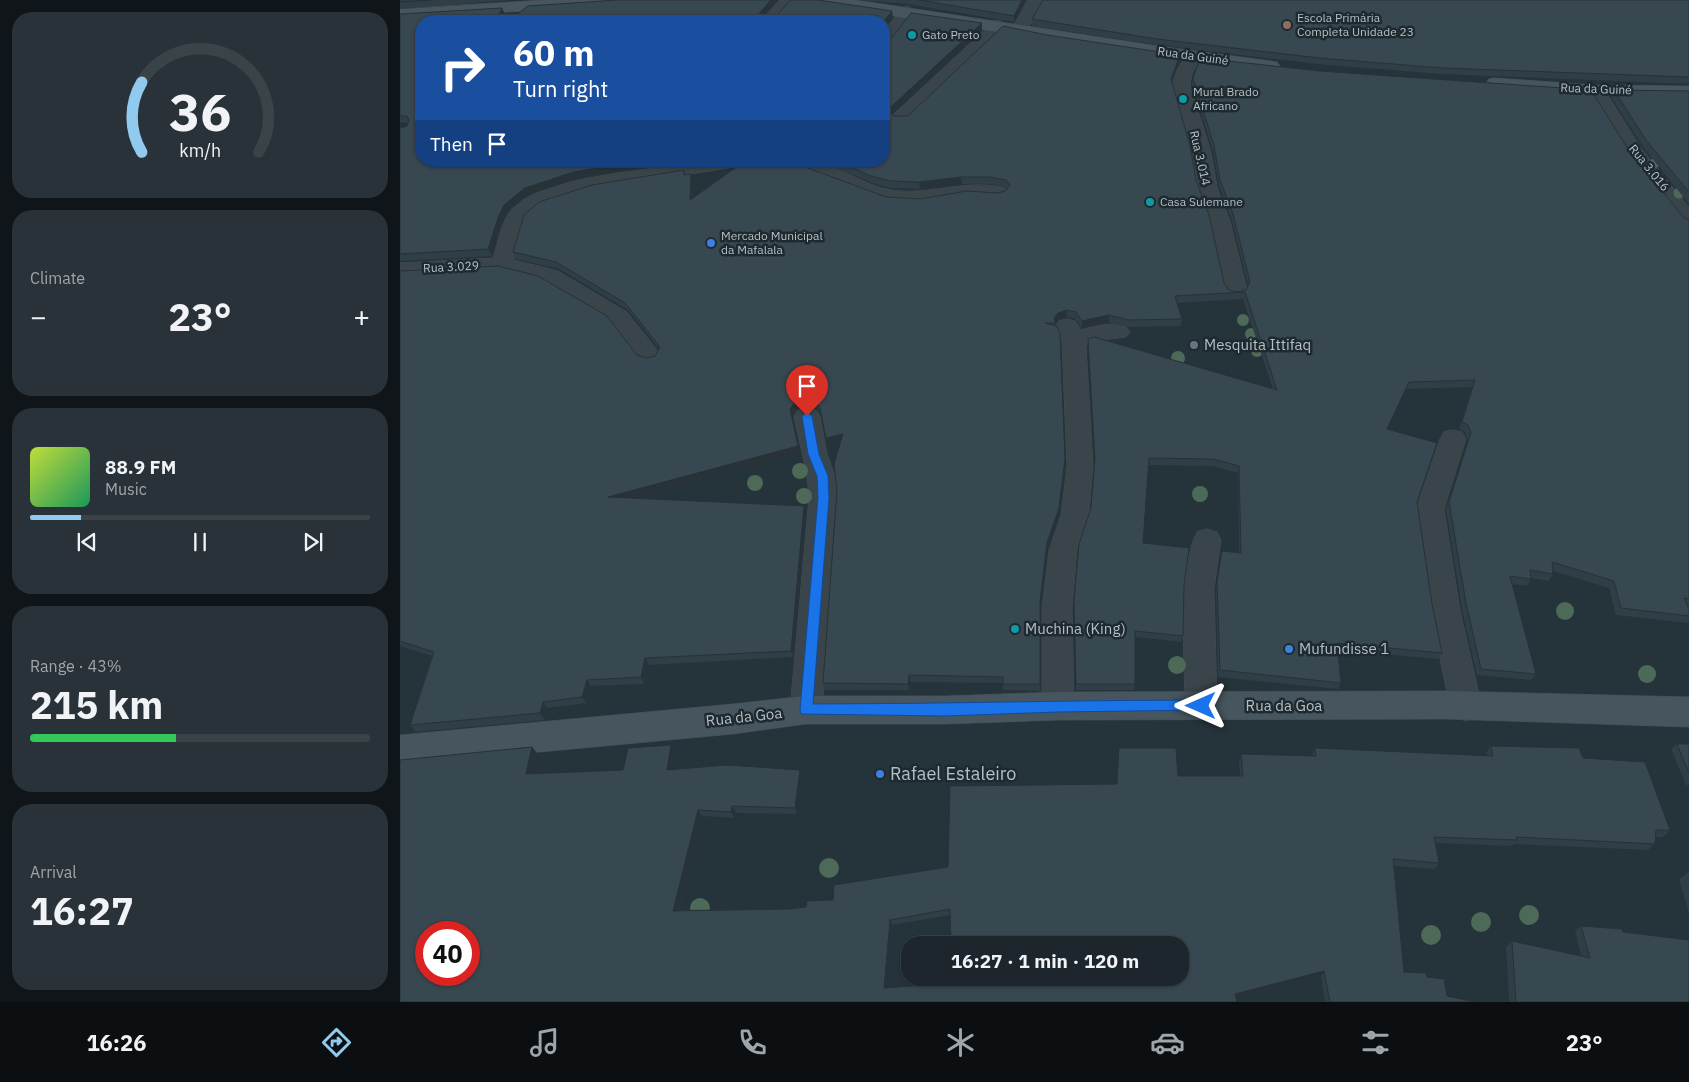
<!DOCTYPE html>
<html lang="en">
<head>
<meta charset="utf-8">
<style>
	:root { --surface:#1c262c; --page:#293238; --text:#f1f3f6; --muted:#a0a5a9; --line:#3a4348; --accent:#91caef }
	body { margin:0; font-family:"IBM Plex Sans",sans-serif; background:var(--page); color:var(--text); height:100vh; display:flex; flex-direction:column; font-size:19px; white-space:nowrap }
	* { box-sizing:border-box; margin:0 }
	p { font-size:16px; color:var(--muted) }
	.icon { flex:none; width:28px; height:28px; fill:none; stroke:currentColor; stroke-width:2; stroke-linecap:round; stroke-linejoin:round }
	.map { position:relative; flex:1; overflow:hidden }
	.drawer { display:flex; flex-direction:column; gap:12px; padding:12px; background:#0f1518; width:400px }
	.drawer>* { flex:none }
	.hud { position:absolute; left:15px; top:15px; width:475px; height:152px; border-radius:20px; box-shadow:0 1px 4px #0004,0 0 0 1px var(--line); background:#1a4fa0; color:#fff; overflow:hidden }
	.speed { position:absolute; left:15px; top:921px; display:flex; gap:10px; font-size:25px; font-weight:700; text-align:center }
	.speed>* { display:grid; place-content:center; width:65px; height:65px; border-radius:50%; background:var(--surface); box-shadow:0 1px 4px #0004,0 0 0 1px var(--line); line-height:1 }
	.speed .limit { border:8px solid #d22; background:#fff; color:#111 }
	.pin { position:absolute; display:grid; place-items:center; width:42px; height:42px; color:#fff; margin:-51px -21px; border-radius:50% 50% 50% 0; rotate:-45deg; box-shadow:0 0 5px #0007 }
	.pin .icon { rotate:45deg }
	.me { position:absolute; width:55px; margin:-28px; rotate:270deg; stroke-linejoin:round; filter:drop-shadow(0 0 4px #0008) }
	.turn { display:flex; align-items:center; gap:18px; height:105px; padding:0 15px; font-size:22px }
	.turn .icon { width:65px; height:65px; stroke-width:2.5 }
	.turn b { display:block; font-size:35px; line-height:42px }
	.then { display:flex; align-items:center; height:48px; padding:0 15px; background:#0003; gap:10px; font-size:19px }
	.big { font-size:38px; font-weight:700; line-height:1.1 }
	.drawer .tile { flex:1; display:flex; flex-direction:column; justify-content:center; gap:8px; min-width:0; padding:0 18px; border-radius:20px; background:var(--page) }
	.drawer .dial { align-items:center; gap:0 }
	.dial svg { height:130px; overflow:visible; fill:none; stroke:var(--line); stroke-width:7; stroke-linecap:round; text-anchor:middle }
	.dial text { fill:var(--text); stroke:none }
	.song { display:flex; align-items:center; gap:15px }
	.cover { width:60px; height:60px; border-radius:8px; background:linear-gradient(135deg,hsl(70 70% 55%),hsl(150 70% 35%)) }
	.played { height:5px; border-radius:2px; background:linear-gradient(90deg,var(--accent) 15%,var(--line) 15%) }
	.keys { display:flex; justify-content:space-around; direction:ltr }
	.heat { display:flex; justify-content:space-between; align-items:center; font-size:28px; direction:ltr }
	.charge { height:8px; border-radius:4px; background:linear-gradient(90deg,#34c759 43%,var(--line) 0) }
	.trip { position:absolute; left:501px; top:936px; width:288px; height:50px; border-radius:20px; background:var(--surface); box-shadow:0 1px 4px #0004,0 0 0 1px var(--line); font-weight:700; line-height:50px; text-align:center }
	.tab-bar { display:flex; height:80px; justify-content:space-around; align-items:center; background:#0b0f12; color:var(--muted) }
	.tab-bar .icon { width:35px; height:35px }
	.tab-bar .current { color:var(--accent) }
	.tab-bar b { font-size:22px; color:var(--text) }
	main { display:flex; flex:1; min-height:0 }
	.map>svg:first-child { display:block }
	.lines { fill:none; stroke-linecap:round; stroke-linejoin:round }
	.street-casing { stroke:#424e54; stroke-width:1 }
	.secondary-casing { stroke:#424e54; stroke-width:1 }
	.street { fill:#39454b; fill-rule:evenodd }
	.secondary { fill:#47555e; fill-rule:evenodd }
	.tree { fill:#4d6957 }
	.wall { fill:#303e46; fill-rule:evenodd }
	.shaded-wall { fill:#273239 }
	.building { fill:#384851; stroke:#273239; fill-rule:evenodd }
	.route { fill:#1a73e8; stroke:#114b97 }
	.education-dot { fill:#8d6e63; stroke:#1e2a30; stroke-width:2 }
	.culture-dot { fill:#0f9aa8; stroke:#1e2a30; stroke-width:2 }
	.shop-dot { fill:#3f7fe0; stroke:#1e2a30; stroke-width:2 }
	.worship-dot { fill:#6b7280; stroke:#1e2a30; stroke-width:2 }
	.labels { text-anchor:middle; stroke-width:5; stroke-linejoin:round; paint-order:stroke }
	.far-poi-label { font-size:12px; fill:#b5bfc7; stroke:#1e2a30; text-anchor:start }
	.far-street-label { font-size:12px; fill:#b5bfc7; stroke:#1e2a30 }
	.poi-label { font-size:15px; fill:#b5bfc7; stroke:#1e2a30; text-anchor:start }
	.street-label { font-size:15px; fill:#b5bfc7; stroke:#1e2a30 }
	.near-poi-label { font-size:18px; fill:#b5bfc7; stroke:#1e2a30; text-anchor:start }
</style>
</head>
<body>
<main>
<section class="drawer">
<div class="tile dial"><svg viewBox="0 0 100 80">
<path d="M14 69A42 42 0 1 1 86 69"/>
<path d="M14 69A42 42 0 0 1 14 26" stroke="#91caef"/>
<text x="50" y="56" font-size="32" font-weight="700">36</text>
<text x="50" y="72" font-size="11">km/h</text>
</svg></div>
<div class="tile"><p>Climate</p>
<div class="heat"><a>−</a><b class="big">23°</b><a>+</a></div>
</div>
<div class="tile">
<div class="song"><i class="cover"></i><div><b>88.9 FM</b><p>Music</p></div></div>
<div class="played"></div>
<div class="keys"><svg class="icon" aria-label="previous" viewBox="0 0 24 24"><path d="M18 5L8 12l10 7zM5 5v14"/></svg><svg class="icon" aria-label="pause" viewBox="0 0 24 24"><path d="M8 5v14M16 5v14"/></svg><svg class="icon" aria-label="next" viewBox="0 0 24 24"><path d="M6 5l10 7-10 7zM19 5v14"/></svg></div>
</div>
<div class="tile"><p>Range · 43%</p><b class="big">215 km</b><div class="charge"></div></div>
<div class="tile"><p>Arrival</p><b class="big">16:27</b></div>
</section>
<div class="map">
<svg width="1289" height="1002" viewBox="0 0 1289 1002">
	<rect width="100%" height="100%" fill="#25333b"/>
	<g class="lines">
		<defs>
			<path id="street" d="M380,0H396L377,21H361Z
				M628,0H644L626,32H614L612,29Z
				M508,6L516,11L490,44L484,46V31L502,8Z
				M599,20L607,25L605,28L507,121H495L492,117L495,113L593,22Z
				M793,52L799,53L801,57L792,74L790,85L811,152L817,187L830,221L847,290L844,295L836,297L828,295L825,290L810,221L797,187L791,152L772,85C775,73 780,64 787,53Z
				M1196,85L1202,86L1241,148L1289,207V226L1282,224L1226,155L1187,90L1190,86Z
				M308,161H346L343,165C301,175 149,188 128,217C120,228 118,247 114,260L158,271L227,312L261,355L257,361L249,363L241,361L211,322L142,281L102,271L0,277V263L93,258C98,243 101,220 113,208C144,175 262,169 308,161Z
				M385,161C394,161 404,160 412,161C440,165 464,186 491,190C530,196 566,178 605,188L608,192L605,196L598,198L567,196L521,204L487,202L388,165Z
				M667,319L675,321L681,330C696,325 710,322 726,327L730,332L726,337L701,340L686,345L693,466L689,515L677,550L672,608L674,706L669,716L658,720L647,716L642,706V608L649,550L661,515L667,466L662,341L655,326L659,321Z
				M407,407L416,410L420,416L427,454L435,476L437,498L422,710L417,720L406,724L395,720L390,710L409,498C408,470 399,444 394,416L398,410Z
				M1053,430L1062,432L1066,439L1044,509L1060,610L1082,707L1077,717L1066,721L1055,717L1050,707L1030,610L1016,509L1040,439L1044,432Z
				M807,529L817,532L821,540L814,589L817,706L812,716L801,720L790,716L785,706C785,661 777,570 797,532Z"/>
			<path id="secondary" d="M145,0H226L218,5L0,19V9Z
				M412,0H455L476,3L758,46L871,61L877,62L880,66L877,70L871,71L758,56L420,5Z
				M1095,78L1196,85L1289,86V96L1196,95L1089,87L1086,83L1089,79Z
				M1047,691L1289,697V727L1047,719L658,720L545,724H406L333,734L0,765V735L333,704L406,696H545L658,692Z"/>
		</defs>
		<use href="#street" class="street-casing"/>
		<use href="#secondary" class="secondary-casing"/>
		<use href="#street" class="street"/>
		<use href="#secondary" class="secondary"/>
	</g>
	<g class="tree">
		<circle cx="1255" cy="163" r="5"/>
		<circle cx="1279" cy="193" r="5.5"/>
		<circle cx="843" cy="320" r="6"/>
		<circle cx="851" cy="334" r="6"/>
		<circle cx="857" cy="351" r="6"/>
		<circle cx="778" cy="358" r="7"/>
		<circle cx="400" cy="471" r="8"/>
		<circle cx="355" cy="483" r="8"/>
		<circle cx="800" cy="494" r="8"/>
		<circle cx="404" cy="496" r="8"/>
		<circle cx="1165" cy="611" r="9"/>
		<circle cx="777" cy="665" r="9"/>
		<circle cx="1247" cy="674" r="9"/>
		<circle cx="429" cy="868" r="10"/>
		<circle cx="300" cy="908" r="10"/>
		<circle cx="1129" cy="915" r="10"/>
		<circle cx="1081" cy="922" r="10"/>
		<circle cx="1031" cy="935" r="10"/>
	</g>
	<path class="wall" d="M0,0H111L0,9Z
		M456,0H626L614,22L507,4Z
		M1289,0V84L1041,74L917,64L757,45L632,26V19Z
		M0,14H105L102,21H21L234,169L176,179L128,195L107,212L101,225L92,256L0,261V128L7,126L8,123L0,122Z
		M582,23V30L494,112L492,114L494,116H508L779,62L772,82L796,180L824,283L829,290L838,292L846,290L848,286L832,221L819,186L813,151L792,85L793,78L1228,149L1284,218L1289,220V607L1288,606L1289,609V621L1287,623L1216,615L1209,588L1153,571V574L1149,581L1131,578V579L1127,586L1112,584L1136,674L1131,680L1077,675L1062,610L1046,509L1068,440L1064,431L1059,429L1072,387L1006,389L987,429L1017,502L1032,604L1042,653L1038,659L938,650L941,683L938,689L818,677L816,589L822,551L839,553L838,473L812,466L749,465L743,543L784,585L783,636L782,642L735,637V684L734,690H676L674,601L691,508L695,465L688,346V339L873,389L843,299L777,303L782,319L781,326L729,327L709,323L682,328L675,319L667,317L658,320L655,323L665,466L659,515L647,550L640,608V691L603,690V683L510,682L509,690H425L423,683L440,442L427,445L421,414L417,408L406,405L396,409L392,416L400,453L233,498L404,506L406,513L393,657L249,665L244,684L191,686L187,703L147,708L145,720L16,732L10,725L32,656L0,646V271L237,355L246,358L255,356L259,349L228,310L159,269L116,259L113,252L284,170L286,175L291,174L293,181V199L486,197L520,199L598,193L605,191L607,188L606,187L591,184H562L520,189L491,188L472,183L422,161H484V41Z
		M1214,90L1289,91V204L1243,147L1211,97Z
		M1277,744H1289V785H1286L1271,749Z
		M271,745L275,752L272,769L403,777L397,814L336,813L335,818L302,816L279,910L390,909L406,907L433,900L548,867L717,784L719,748L778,776H840L839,761L841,754L912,756L915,748L1087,756L1086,753L1091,746L1183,758L1270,830L1263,837H1256L1255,844L1248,850L1114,844L1111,846L1036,843L1039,863L1035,869L994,866L1004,972L1027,977L1047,996L1075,1002H925L921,976L836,998L0,1002L138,754L133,774L223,770ZM550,915L552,983L486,988L492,925Z
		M1287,873H1289V913L1279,879Z
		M1181,926L1223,932L1289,1002H1109L1106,947L1112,941L1181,956L1175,931Z"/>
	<path class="shaded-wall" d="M371,0H378L359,21L358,15Z
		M622,0H626L614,22V16Z
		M102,8L105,14L102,21H96Z
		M492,11L493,17L484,29V21Z
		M582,23V30L494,112L490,117L489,110L493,105Z
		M780,55L779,62L770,86L771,79Z
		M232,162L234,169L176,179L128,195L107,212L101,225L92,256L88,249L98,218L104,205L125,188L173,172Z
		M291,174L293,181L292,207L290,200Z
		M561,177L562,184L520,189L519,182Z
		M667,310V317L658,320L655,323L654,318L658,313Z
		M709,315V323L682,328V321Z
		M405,398L406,405L396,409L392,416L400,453L211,504L208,497L390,409L395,402Z
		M443,434L444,441L427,445L426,438Z
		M665,459L659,515L647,550L640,608V691V601L647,543Z
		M404,506L406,513L393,657L391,651Z
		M245,658L249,665L244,684L241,677Z
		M509,675L510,682L509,690L508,684Z
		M187,680L191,686L187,703L182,697Z
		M143,702L147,708L145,720L140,713Z
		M271,745L275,752L271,776L267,770Z
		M132,747L138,754L132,781L126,774Z
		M400,770L403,777L397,814L395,808Z
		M332,806L336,813L335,818L331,812Z
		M298,810L302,816L277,916L273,911Z
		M490,920L492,925L486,993L484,988Z
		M924,971L921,976L833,999L835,994Z"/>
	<path class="building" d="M0,0H31L0,2Z
		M217,0H371L358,15L376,17L390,0H418L492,11L484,21H108L128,6Z
		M519,0H622L614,16Z
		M643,0H1289V77L1043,68L919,58L757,39L632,19Z
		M102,8L96,21H21V161H231L232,162L173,172L125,188L104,205L98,218L88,249L0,254V128L7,126L9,120L7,116H0V14Z
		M511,13L582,23L493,105L489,110L494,116H508L603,26L647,35L780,55L771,79L790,146L796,180L809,215L824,283L829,290L838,292L846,290L850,282L833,214L820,180L814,145L793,78L800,58L920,71L1191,90L1228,149L1284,218L1289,220V599L1284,598L1289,609V616L1221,608L1214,581L1152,562L1153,574L1130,570L1131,579L1110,576L1136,674L1081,669L1066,603L1049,502L1071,432L1067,424L1062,422L1075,380L1009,382L987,429L1037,443L1017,502L1032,604L1042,653L937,643L941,683L820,670L817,582L822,551L841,553L839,466L813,459L749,458L743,543L789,548L784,585L783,636L735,631V684H676L674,601L679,544L691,508L695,459L688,339L694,337L877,390L845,292L775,296L782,319L729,320L709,315L682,321L676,312L667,310L658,313L654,318L655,323H645L657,326L660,334L665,459L659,508L647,543L640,601V684H603V677L509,675L508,684L423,683L437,491L434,464L443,434L426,438L420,408L415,401L405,398L395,402L390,409L398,446L208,497L404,506L391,651L245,658L241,677L187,680L182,697L143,702L140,713L10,725L34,652L0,641V271L98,266L138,276L207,316L237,355L246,358L255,356L260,347L225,303L156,262L113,252L124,215L139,202L192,185L284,170V175L291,174L290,200L345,161H389L486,197L520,199L567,191L598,193L605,191L610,185L606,180L591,177H561L519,182L490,181L471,176L437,161H484V41L491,39Z
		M1214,90L1289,91V192L1246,140Z
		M1277,744H1289V773Z
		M271,745L267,770L327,765L400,770L395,808L332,806L331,812L298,810L273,911L390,909L406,907L407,901L433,900L434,885L548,867L550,786L717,784L719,748H776L778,776H843L841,754L916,756L915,748L1093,756L1091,746L1179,748L1183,758L1245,762L1270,830H1256L1255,844L1116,837L1117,840L1034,837L1039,863L993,859L1004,972L1026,973L1027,977L1044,979L1047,996L1075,1002H930L924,971L835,994L837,1002H0V760L132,747L126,774L223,770L228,748ZM550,909L551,945H780V978H552V983L484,988L490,920ZM26,932H69V975H26Z
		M1181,926L1222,929L1223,932L1289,940V1002H1116L1112,941L1190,958Z"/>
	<path class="route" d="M407,412L412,416L419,454L428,476L429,498L413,704C543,704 671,700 801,700L805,702L807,706L805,710L658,712L545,716L401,714L400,710L418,498L417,476L408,454L402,416Z"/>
	<circle class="education-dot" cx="887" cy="25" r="5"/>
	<g class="culture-dot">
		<circle cx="512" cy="35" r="5"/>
		<circle cx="783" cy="99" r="5"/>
		<circle cx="750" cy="202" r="5"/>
		<circle cx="615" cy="629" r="5"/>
	</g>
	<g class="shop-dot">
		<circle cx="311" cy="243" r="5"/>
		<circle cx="889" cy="649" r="5"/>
		<circle cx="480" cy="774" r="5"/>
	</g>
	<circle class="worship-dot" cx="794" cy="345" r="5"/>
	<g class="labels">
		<g class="far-poi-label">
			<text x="897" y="22">Escola Primária<tspan x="897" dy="14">Completa Unidade 23</tspan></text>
			<text x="522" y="39">Gato Preto</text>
			<text x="793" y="96">Mural Brado<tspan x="793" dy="14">Africano</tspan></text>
			<text x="760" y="206">Casa Sulemane</text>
			<text x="321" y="240">Mercado Municipal<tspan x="321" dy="14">da Mafalala</tspan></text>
		</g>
		<g class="far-street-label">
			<text transform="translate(793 56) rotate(8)" y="4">Rua da Guiné</text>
			<text transform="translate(1196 89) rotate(2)" y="4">Rua da Guiné</text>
			<text transform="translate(800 158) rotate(77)" y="4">Rua 3.014</text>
			<text transform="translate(1249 168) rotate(51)" y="4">Rua 3.016</text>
			<text transform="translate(51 267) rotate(-3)" y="4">Rua 3.029</text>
		</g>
		<g class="poi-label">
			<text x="804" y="350">Mesquita Ittifaq</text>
			<text x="625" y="634">Muchina (King)</text>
			<text x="899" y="654">Mufundisse 1</text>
		</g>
		<g class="street-label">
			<text x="884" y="711">Rua da Goa</text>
			<text transform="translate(344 717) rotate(-6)" y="5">Rua da Goa</text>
		</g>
		<g class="near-poi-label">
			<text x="490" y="780">Rafael Estaleiro</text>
		</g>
	</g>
</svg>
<div class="speed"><div class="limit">40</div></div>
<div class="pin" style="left:407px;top:416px;background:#d93025"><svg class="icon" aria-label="arrive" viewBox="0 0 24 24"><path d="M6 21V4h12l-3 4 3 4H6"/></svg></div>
<svg class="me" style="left:801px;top:706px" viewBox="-20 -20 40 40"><path d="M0-17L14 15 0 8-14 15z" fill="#1a73e8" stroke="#fff" stroke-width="4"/></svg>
<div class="trip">16:27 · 1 min · 120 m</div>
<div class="hud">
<div class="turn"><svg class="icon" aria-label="right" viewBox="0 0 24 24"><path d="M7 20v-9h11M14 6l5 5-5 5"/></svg><div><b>60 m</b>Turn right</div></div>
<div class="then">Then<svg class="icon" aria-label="arrive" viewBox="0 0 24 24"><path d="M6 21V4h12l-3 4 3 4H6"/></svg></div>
</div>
</div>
</main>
<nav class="tab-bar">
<b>16:26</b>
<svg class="icon current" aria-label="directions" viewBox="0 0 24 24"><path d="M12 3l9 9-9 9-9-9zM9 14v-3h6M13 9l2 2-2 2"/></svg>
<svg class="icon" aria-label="music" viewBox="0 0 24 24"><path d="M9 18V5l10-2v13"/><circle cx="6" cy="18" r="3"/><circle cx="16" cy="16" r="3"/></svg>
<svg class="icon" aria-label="phone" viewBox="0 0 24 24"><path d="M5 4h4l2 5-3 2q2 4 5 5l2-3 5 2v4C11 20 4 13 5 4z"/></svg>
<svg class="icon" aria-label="climate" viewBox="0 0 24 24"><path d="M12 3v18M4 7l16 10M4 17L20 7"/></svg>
<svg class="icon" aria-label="car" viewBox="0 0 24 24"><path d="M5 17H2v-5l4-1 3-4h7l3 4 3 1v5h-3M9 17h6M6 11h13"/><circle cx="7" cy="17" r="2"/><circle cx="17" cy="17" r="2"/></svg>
<svg class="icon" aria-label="filters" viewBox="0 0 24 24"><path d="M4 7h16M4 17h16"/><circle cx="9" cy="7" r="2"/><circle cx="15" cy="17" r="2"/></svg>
<b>23°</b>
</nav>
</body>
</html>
